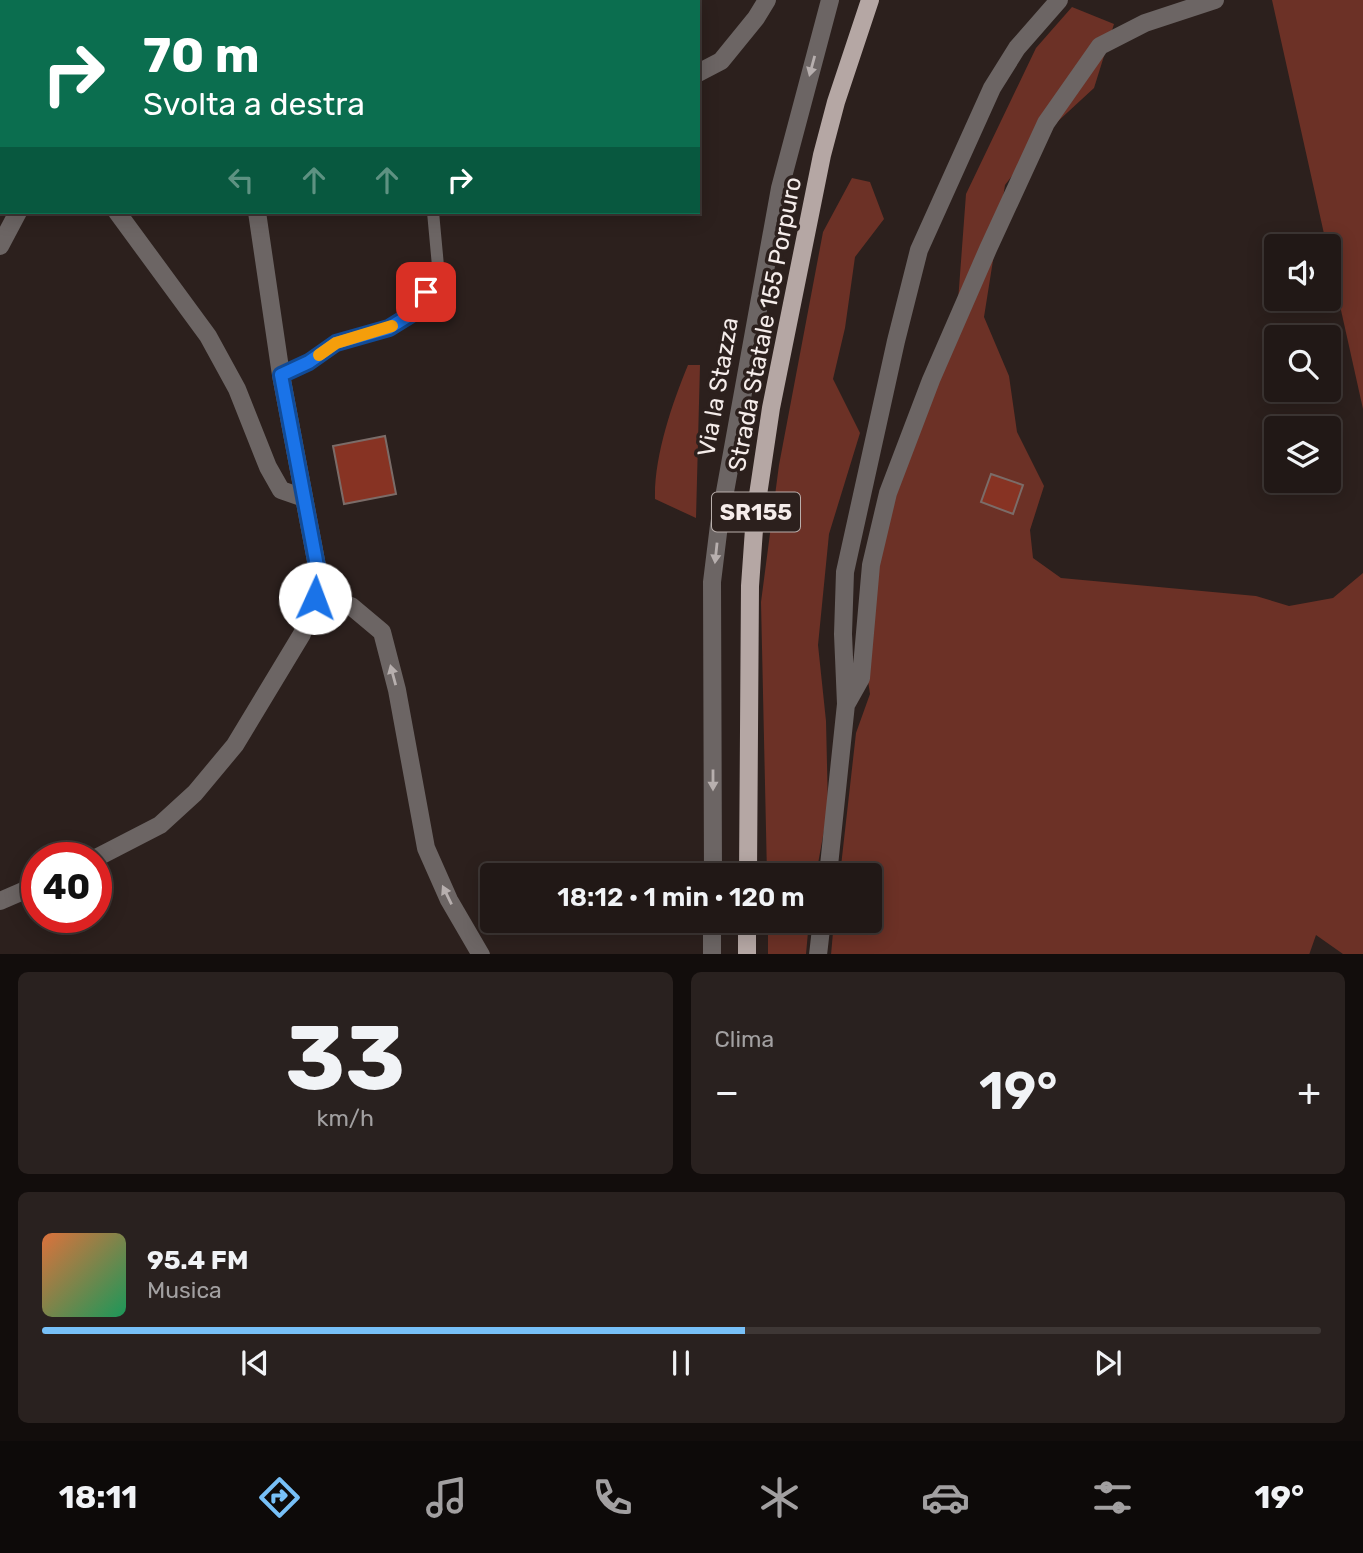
<!DOCTYPE html>
<html lang="it">
<head>
<meta charset="utf-8">
<style>
	:root { --surface:#211816; --page:#29211f; --text:#f1f3f6; --muted:#a2a0a1; --line:#3e3735; --accent:#77c0f7 }
	body { margin:0; font-family:Rubik,sans-serif; background:var(--page); color:var(--text); height:100vh; display:flex; flex-direction:column; font-size:26px; white-space:nowrap }
	* { box-sizing:border-box; margin:0 }
	p { font-size:23px; color:var(--muted) }
	.icon { flex:none; width:38px; height:38px; fill:none; stroke:currentColor; stroke-width:2; stroke-linecap:round; stroke-linejoin:round }
	.map { position:relative; height:954px; overflow:hidden }
	.panel { display:flex; flex-direction:column; gap:18px; padding:18px; background:#120d0c; flex:1 }
	.panel>* { flex:none }
	.hud { position:absolute; left:0px; top:0px; width:700px; height:214px; box-shadow:0 4px 18px #0003,0 0 0 2px var(--line); background:#0b6e4f; color:#fff; overflow:hidden }
	.controls { position:absolute; left:1264px; top:234px; display:grid; gap:14px }
	.controls a { display:grid; place-items:center; width:77px; height:77px; border-radius:7px; background:var(--surface); box-shadow:0 4px 18px #0003,0 0 0 2px var(--line); font-size:35px }
	.speed { position:absolute; left:21px; top:842px; display:flex; gap:14px; font-size:35px; font-weight:700; text-align:center }
	.speed>* { display:grid; place-content:center; width:91px; height:91px; border-radius:50%; background:var(--surface); box-shadow:0 4px 18px #0003,0 0 0 2px var(--line); line-height:1 }
	.speed .limit { border:10px solid #d22; background:#fff; color:#111 }
	.pin { position:absolute; display:grid; place-items:center; width:60px; height:60px; color:#fff; margin:-30px; border-radius:14px; box-shadow:0 4px 10px #0006 }
	.me { position:absolute; width:77px; margin:-38px; rotate:2deg; stroke-linejoin:round; filter:drop-shadow(0 0 5px #0008) }
	.turn { display:flex; align-items:center; gap:24px; height:147px; padding:0 28px; font-size:32px }
	.turn .icon { width:91px; height:91px; stroke-width:2.5 }
	.turn b { display:block; font-size:49px; line-height:60px }
	.lanes { display:flex; align-items:center; height:66px; padding:0 28px; background:#0003; justify-content:center; gap:35px; direction:ltr }
	.lanes .off { opacity:.35 }
	.big { font-size:52px; font-weight:600; line-height:1.1 }
	.panel .tile { flex:1; display:flex; flex-direction:column; justify-content:center; gap:10px; min-width:0; padding:0 24px; border-radius:10px; background:var(--page) }
	.panel .dial { align-items:center; gap:0 }
	.dial b { font-size:91px; line-height:1 }
	.song { display:flex; align-items:center; gap:21px }
	.cover { width:84px; height:84px; border-radius:10px; background:linear-gradient(135deg,hsl(20 70% 55%),hsl(150 70% 35%)) }
	.played { height:7px; border-radius:4px; background:linear-gradient(90deg,var(--accent) 55%,var(--line) 55%) }
	.keys { display:flex; justify-content:space-around; direction:ltr }
	.heat { display:flex; justify-content:space-between; align-items:center; font-size:38px; direction:ltr }
	.panel .tiles { flex:1; display:grid; gap:18px; grid-template-columns:1fr 1fr }
	.tile:last-child { grid-column:span 2 }
	.trip { position:absolute; left:480px; top:863px; width:402px; height:70px; border-radius:7px; background:var(--surface); box-shadow:0 4px 18px #0003,0 0 0 2px var(--line); font-weight:600; line-height:70px; text-align:center }
	.menu { display:flex; height:112px; justify-content:space-around; align-items:center; background:#0d0a09; color:var(--muted) }
	.menu .icon { width:49px; height:49px }
	.menu .active { color:var(--accent) }
	.menu b { font-size:32px; color:var(--text) }
	.map>svg:first-child { display:block }
	.green { fill:#6c3126 }
	.building { fill:#873323; stroke:#7b6c68; stroke-width:2 }
	.lines { fill:none; stroke-linecap:round; stroke-linejoin:round }
	.service { stroke:#6c6564; stroke-width:12 }
	.minor { stroke:#6c6564; stroke-width:18 }
	.tertiary { stroke:#6c6564; stroke-width:18 }
	.primary { stroke:#b5a7a4; stroke-width:18 }
	.oneway { fill:#b7afae }
	.route-casing { stroke:#114b97; stroke-width:18 }
	.route { stroke:#1a73e8; stroke-width:12 }
	.slow { stroke:#f59e0b; stroke-width:12 }
	.labels { text-anchor:middle; stroke-width:7; stroke-linejoin:round; paint-order:stroke }
	.shield { fill:#2c201d; stroke:#b9afac; stroke-width:2 }
	.shield-label { font-size:23px; font-weight:bold; fill:#f5ecea }
	.street-label { font-size:24px; fill:#f5ecea; stroke:#2c201d }
</style>
</head>
<body>
<div class="map">
<svg width="1363" height="955" viewBox="0 0 1363 955">
	<rect width="100%" height="100%" fill="#2c201d"/>
	<path class="green" d="M1272,0H1363V409Z
		M1072,7L1114,24L1094,88L1043,135L1005,185L984,317L1009,376L1017,432L1044,486L1030,530L1033,558L1061,578L1256,596L1289,606L1333,598L1363,573V954H1343L1316,935L1309,955H831L834,921L870,920V875H840L856,733L870,694L865,660L873,524L957,315L966,194L1036,48Z
		M852,178L870,182L884,219L855,257L845,328L833,379L860,433L829,534L818,645L826,721L828,808L816,875H767L761,602L779,465L823,232Z
		M688,365H700L696,518L655,499C654,456 672,404 688,365Z
		M768,921H809L806,954H768Z"/>
	<path class="building" d="M385,436L396,494L344,504L333,446Z
		M991,474L1023,485L1013,514L981,502Z"/>
	<g class="lines">
		<path class="service" d="M146,0L148,2
			M281,375L309,362L336,343L389,328L410,315L426,292L438,266L433,212"/>
		<path class="minor" d="M339,0L344,2
			M252,2L253,0
			M698,73L721,61L756,18L767,0
			M117,212L208,336L237,389L268,467L281,490L304,498
			M0,246L18,212
			M315,598L351,606L382,632L397,690L426,848L449,900L481,955
			M847,703L861,678L871,565L888,493L931,380L988,249L1046,123L1100,46L1145,23L1215,0
			M713,875L712,582L719,525L780,188L830,0
			M828,875L846,704L843,634L845,572L896,341L919,250L992,88L1017,48L1059,0
			M712,955V920
			M818,955L822,920"/>
		<path class="tertiary" d="M172,0L173,2
			M96,858L160,825L195,793L235,745L302,634L315,598L317,566L281,375L257,212
			M0,901L37,885"/>
		<path class="primary" d="M748,875L750,586L755,515L771,408L822,155L836,102L870,0
			M747,955V920"/>
	</g>
	<defs><path id="oneway-solid" d="M-6-.8H1V-3.2L6.5 0L1 3.2V.8H-6Z" transform="scale(1.75)"/></defs>
	<g class="oneway">
		<use href="#oneway-solid" transform="translate(812 66) rotate(105)"/>
		<use href="#oneway-solid" transform="translate(716 553) rotate(96)"/>
		<use href="#oneway-solid" transform="translate(393 675) rotate(-105)"/>
		<use href="#oneway-solid" transform="translate(713 780) rotate(90)"/>
		<use href="#oneway-solid" transform="translate(447 895) rotate(-116)"/>
	</g>
	<g class="lines">
		<defs>
			<path id="route" d="M315,598L317,566L281,375L309,362L336,343L389,328L410,315L426,292"/>
		</defs>
		<use href="#route" class="route-casing"/>
		<use href="#route" class="route"/>
		<path class="slow" d="M319,355L336,343L392,326"/>
	</g>
	<g class="labels">
		<rect class="shield" x="712" y="492.5" width="88" height="39" rx="5"/>
		<g class="shield-label">
			<text x="756" y="520">SR155</text>
		</g>
		<g class="street-label">
			<text transform="translate(765 324) rotate(-79)" y="8">Strada Statale 155 Porpuro</text>
			<text transform="translate(718 387) rotate(-80)" y="8">Via la Stazza</text>
		</g>
	</g>
</svg>
<div class="controls">
<a><svg class="icon" aria-label="sound" viewBox="0 0 24 24"><path d="M4 9h4l5-4v14l-5-4H4zM17 9q2 3 0 6"/></svg></a>
<a><svg class="icon" aria-label="search" viewBox="0 0 24 24"><circle cx="10" cy="10" r="6"/><path d="M15 15l6 6"/></svg></a>
<a><svg class="icon" aria-label="layers" viewBox="0 0 24 24"><path d="M12 4l9 5-9 5-9-5zM3 14l9 5 9-5"/></svg></a>
</div>
<div class="speed"><div class="limit">40</div></div>
<div class="pin" style="left:426px;top:292px;background:#d93025"><svg class="icon" aria-label="arrive" viewBox="0 0 24 24"><path d="M6 21V4h12l-3 4 3 4H6"/></svg></div>
<svg class="me" style="left:315px;top:598px" viewBox="-20 -20 40 40"><circle r="19" fill="#fff"/><path d="M0-13L10 11 0 6-10 11z" fill="#1a73e8"/></svg>
<div class="trip">18:12 · 1 min · 120 m</div>
<div class="hud">
<div class="turn"><svg class="icon" aria-label="right" viewBox="0 0 24 24"><path d="M7 20v-9h11M14 6l5 5-5 5"/></svg><div><b>70 m</b>Svolta a destra</div></div>
<div class="lanes"><svg class="icon off" aria-label="left" viewBox="0 0 24 24"><path d="M17 20v-9H6M10 6l-5 5 5 5"/></svg><svg class="icon off" aria-label="ahead" viewBox="0 0 24 24"><path d="M12 20V5M6 11l6-6 6 6"/></svg><svg class="icon off" aria-label="ahead" viewBox="0 0 24 24"><path d="M12 20V5M6 11l6-6 6 6"/></svg><svg class="icon" aria-label="right" viewBox="0 0 24 24"><path d="M7 20v-9h11M14 6l5 5-5 5"/></svg></div>
</div>
</div>
<section class="panel">
<div class="tiles">
<div class="tile dial"><b>33</b><p>km/h</p></div>
<div class="tile"><p>Clima</p>
<div class="heat"><a>−</a><b class="big">19°</b><a>+</a></div>
</div>
<div class="tile">
<div class="song"><i class="cover"></i><div><b>95.4 FM</b><p>Musica</p></div></div>
<div class="played"></div>
<div class="keys"><svg class="icon" aria-label="previous" viewBox="0 0 24 24"><path d="M18 5L8 12l10 7zM5 5v14"/></svg><svg class="icon" aria-label="pause" viewBox="0 0 24 24"><path d="M8 5v14M16 5v14"/></svg><svg class="icon" aria-label="next" viewBox="0 0 24 24"><path d="M6 5l10 7-10 7zM19 5v14"/></svg></div>
</div>
</div>
</section>
<nav class="menu">
<b>18:11</b>
<svg class="icon active" aria-label="directions" viewBox="0 0 24 24"><path d="M12 3l9 9-9 9-9-9zM9 14v-3h6M13 9l2 2-2 2"/></svg>
<svg class="icon" aria-label="music" viewBox="0 0 24 24"><path d="M9 18V5l10-2v13"/><circle cx="6" cy="18" r="3"/><circle cx="16" cy="16" r="3"/></svg>
<svg class="icon" aria-label="phone" viewBox="0 0 24 24"><path d="M5 4h4l2 5-3 2q2 4 5 5l2-3 5 2v4C11 20 4 13 5 4z"/></svg>
<svg class="icon" aria-label="climate" viewBox="0 0 24 24"><path d="M12 3v18M4 7l16 10M4 17L20 7"/></svg>
<svg class="icon" aria-label="car" viewBox="0 0 24 24"><path d="M5 17H2v-5l4-1 3-4h7l3 4 3 1v5h-3M9 17h6M6 11h13"/><circle cx="7" cy="17" r="2"/><circle cx="17" cy="17" r="2"/></svg>
<svg class="icon" aria-label="filters" viewBox="0 0 24 24"><path d="M4 7h16M4 17h16"/><circle cx="9" cy="7" r="2"/><circle cx="15" cy="17" r="2"/></svg>
<b>19°</b>
</nav>
</body>
</html>
